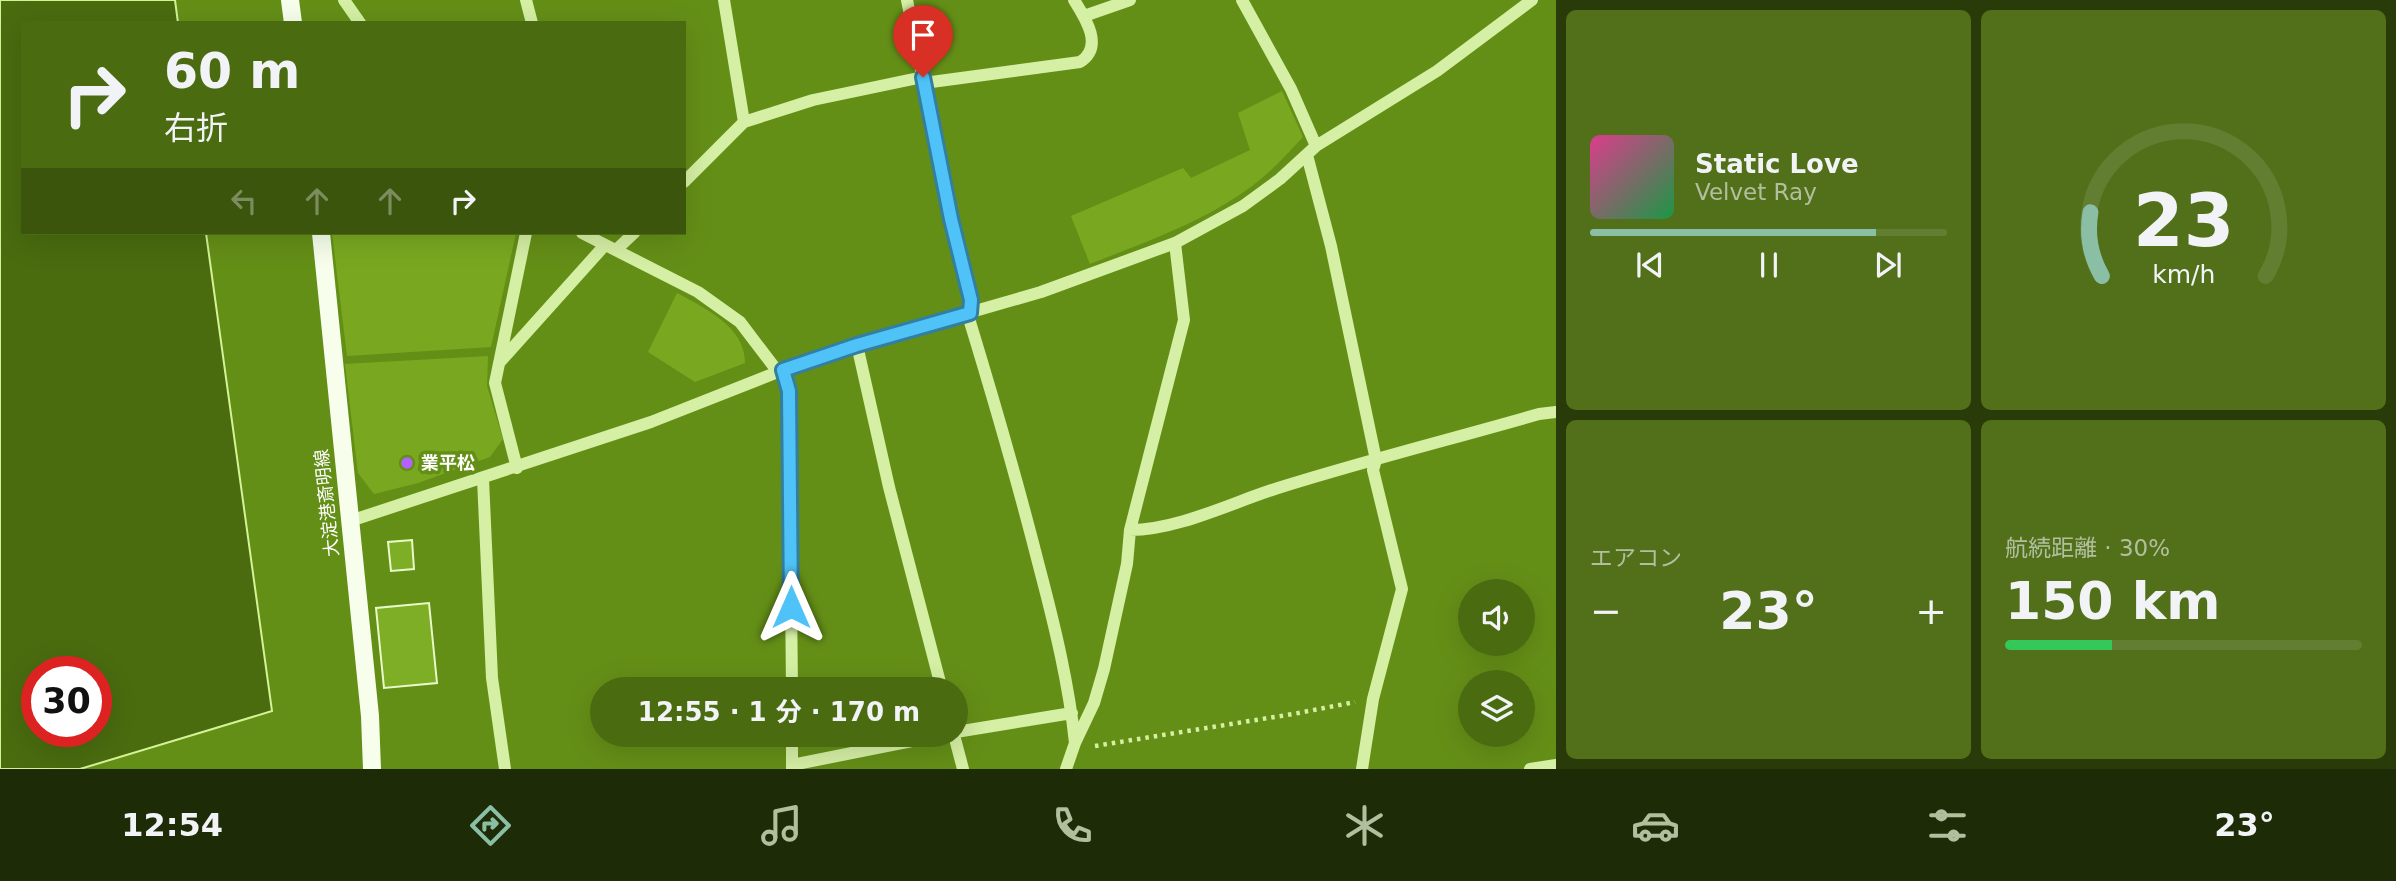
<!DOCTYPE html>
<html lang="ja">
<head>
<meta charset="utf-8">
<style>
	:root { --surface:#4b6b11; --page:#52701a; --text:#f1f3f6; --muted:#b2bf9f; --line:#627e31; --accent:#8abfa5 }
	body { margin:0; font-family:"DejaVu Sans","Noto Sans JP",sans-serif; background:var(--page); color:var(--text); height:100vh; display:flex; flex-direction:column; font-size:26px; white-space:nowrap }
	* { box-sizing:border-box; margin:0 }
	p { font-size:23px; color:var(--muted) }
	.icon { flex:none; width:38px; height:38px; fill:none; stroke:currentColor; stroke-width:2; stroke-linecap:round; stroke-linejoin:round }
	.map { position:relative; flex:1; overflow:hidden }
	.sheet { display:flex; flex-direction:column; gap:10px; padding:10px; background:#293b09; width:840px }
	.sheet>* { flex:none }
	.banner { position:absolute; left:21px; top:21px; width:665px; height:214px; border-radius:0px; box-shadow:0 7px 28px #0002; background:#4b6b11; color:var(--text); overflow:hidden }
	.buttons { position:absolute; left:1458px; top:579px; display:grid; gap:14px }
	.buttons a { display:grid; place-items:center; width:77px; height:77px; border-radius:50%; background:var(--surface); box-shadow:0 7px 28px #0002; font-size:35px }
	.speed { position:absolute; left:21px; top:656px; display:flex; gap:14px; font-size:35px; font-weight:700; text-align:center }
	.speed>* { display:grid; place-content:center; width:91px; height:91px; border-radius:50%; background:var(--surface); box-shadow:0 7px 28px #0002; line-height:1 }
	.speed .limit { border:10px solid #d22; background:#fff; color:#111 }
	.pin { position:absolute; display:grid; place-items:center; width:60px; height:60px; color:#fff; margin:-72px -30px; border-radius:50% 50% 50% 0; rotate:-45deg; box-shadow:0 0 7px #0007 }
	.pin .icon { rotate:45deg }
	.me { position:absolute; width:77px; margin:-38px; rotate:0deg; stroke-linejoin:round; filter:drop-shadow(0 0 5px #0008) }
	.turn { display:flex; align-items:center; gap:24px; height:147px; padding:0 28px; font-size:32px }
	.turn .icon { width:91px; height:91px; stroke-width:2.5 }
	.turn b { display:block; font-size:49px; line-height:60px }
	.lanes { display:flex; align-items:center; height:66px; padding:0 28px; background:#0003; justify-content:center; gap:35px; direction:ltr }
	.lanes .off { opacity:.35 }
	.big { font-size:52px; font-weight:700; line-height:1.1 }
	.sheet .card { flex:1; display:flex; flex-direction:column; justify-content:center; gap:10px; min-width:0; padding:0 24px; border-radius:10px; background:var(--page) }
	.sheet .dial { align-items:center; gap:0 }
	.dial svg { height:182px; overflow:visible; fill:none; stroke:var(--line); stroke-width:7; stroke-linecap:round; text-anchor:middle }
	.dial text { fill:var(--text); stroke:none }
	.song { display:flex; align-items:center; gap:21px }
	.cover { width:84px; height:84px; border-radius:10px; background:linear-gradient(135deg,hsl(330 70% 55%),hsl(140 70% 35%)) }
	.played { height:7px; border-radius:4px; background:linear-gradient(90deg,var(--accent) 80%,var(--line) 80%) }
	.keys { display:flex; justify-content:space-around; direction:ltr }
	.heat { display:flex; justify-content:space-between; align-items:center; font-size:38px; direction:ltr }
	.charge { height:10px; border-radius:5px; background:linear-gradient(90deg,#34c759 30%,var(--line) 0) }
	.sheet .tiles { flex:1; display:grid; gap:10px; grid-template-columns:repeat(2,1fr) }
	.trip { position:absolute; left:590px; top:677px; width:378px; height:70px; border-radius:35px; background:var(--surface); box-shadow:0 7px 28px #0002; font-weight:700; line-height:70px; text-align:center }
	.tabs { display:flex; height:112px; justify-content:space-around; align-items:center; background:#1e2b07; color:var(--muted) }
	.tabs .icon { width:49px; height:49px }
	.tabs .current { color:var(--accent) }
	.tabs b { font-size:32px; color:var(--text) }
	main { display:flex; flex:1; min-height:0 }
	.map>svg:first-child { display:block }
	.green { fill:#79a820 }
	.water { fill:#4a6c0f; stroke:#d4f296; stroke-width:2; fill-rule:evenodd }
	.building { fill:#7ead26; stroke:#eafbca; stroke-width:2 }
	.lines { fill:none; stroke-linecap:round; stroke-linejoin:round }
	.path { stroke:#d5efa4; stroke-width:4.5; stroke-dasharray:3.5 5; stroke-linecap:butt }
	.minor { stroke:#d5efa4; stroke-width:12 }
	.major { stroke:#f7ffec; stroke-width:18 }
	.route-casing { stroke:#337fa1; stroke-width:18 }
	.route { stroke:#4fc3f7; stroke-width:12 }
	.poi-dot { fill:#b262ff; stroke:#648f17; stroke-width:2.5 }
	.labels { text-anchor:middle; stroke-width:7; stroke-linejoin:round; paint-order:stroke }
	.poi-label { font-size:18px; font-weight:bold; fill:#fff; stroke:#648f17; text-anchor:start }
	.street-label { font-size:18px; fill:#fff; stroke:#648f17 }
</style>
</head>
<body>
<main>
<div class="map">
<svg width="1556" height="769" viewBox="0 0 1556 769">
	<rect width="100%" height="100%" fill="#648f17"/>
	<path class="green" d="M1282,91L1303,137C1287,154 1271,172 1252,186C1204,222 1145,242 1090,264L1071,216L1183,168L1191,178L1250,150L1238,113Z
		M332,233H516L491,347L347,356Z
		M677,293C704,308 745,326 745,363L695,382L648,352Z
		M488,356L487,386L503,439L490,457L418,483L374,494L358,473L345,364Z"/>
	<path class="water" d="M0,0H175L178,23H23V233H206L272,711L80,769H0ZM37,672H96V732H37Z"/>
	<path class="building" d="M412,540L414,569L391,571L388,542Z
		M429,603L437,683L384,688L376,608Z"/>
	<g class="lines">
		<path class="path" d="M1095,746L1293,714L1355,702"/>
		<path class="minor" d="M344,0L360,23
			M526,0L532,23
			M907,0L951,219L971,300L970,322C995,404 1019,487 1040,570C1055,627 1069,685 1075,743
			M1242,0L1291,89L1316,146
			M1084,16L1130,0
			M924,83L1080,62C1104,47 1086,19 1074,0
			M744,122L813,100L923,77
			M1307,155L1331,246L1376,460L1373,470L1402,589L1373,699L1362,769
			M684,182L744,122L724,0
			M582,233L698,292L740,322L778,372
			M616,250L634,233
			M857,345L889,487L942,690
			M499,363L605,245
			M783,370L789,391L792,690
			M517,468L495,383L526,233
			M483,479L492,678L505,769
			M350,521L651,422L778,372L857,345L1041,292L1175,243L1243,206L1280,179L1316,146L1437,71L1532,0
			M1130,530C1178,530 1233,502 1278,488C1364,461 1452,439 1539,414L1556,412
			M956,732L1072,713
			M792,735V769
			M954,735L963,769
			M792,765L942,735
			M1066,769L1075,743L1094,703L1104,669L1127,564L1130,530L1184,320L1175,243
			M1530,769L1556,765"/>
		<path class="major" d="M290,0L293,23
			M321,233L370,716L372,769"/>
	</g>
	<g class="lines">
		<defs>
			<path id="route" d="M791,607L789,391L783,370L857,345L970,313L971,300L951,219L923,77"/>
		</defs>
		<use href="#route" class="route-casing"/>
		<use href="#route" class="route"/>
	</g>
	<circle class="poi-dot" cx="407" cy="463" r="7"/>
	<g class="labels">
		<g class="poi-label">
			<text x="421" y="469">業平松</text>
		</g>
		<g class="street-label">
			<text transform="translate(327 503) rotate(-96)" y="6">大淀港斎明線</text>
		</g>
	</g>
</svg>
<div class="buttons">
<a><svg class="icon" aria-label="sound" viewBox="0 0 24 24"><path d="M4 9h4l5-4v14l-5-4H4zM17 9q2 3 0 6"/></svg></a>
<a><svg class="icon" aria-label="layers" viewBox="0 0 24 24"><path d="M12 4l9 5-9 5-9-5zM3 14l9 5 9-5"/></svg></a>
</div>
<div class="speed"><div class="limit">30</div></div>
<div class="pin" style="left:923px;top:77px;background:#d93025"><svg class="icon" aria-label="arrive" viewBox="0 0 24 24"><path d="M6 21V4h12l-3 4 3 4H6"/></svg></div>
<svg class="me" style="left:791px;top:607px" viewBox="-20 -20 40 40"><path d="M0-17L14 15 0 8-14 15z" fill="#4fc3f7" stroke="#fff" stroke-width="4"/></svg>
<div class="trip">12:55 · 1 分 · 170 m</div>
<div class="banner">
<div class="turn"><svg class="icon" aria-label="right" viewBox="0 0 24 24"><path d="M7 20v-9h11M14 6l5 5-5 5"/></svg><div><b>60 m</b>右折</div></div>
<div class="lanes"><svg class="icon off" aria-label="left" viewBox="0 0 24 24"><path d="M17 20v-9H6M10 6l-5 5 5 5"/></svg><svg class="icon off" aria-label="ahead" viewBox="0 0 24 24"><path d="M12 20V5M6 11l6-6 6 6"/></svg><svg class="icon off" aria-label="ahead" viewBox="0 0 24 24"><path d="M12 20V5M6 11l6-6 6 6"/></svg><svg class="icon" aria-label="right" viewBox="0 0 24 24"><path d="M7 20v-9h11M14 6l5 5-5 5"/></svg></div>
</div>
</div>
<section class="sheet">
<div class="tiles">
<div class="card">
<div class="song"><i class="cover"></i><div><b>Static Love</b><p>Velvet Ray</p></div></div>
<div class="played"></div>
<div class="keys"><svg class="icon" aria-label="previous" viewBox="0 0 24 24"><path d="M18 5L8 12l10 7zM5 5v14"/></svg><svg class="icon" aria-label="pause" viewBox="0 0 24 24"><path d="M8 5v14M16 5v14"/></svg><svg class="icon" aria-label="next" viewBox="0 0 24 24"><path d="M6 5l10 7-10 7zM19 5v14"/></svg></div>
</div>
<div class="card dial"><svg viewBox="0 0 100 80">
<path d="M14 69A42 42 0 1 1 86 69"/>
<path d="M14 69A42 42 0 0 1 9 41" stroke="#8abfa5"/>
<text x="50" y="56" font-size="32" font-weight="700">23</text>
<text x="50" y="72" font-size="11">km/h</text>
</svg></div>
<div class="card"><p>エアコン</p>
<div class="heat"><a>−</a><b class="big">23°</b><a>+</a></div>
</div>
<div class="card"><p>航続距離 · 30%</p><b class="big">150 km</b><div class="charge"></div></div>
</div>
</section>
</main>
<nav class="tabs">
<b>12:54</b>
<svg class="icon current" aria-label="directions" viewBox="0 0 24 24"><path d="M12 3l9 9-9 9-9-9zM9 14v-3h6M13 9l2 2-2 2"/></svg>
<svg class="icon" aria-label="music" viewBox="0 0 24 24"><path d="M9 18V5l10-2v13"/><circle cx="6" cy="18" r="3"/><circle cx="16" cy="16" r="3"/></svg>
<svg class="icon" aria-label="phone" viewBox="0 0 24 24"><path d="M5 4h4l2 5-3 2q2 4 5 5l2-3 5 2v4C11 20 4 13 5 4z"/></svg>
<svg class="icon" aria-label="climate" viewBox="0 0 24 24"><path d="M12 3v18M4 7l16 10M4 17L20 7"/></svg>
<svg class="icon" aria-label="car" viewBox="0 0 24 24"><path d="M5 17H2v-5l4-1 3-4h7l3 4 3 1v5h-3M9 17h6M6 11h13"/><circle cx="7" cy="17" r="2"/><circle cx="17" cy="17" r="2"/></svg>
<svg class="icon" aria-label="filters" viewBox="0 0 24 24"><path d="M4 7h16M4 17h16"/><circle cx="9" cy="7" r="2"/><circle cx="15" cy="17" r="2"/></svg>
<b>23°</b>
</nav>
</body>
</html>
